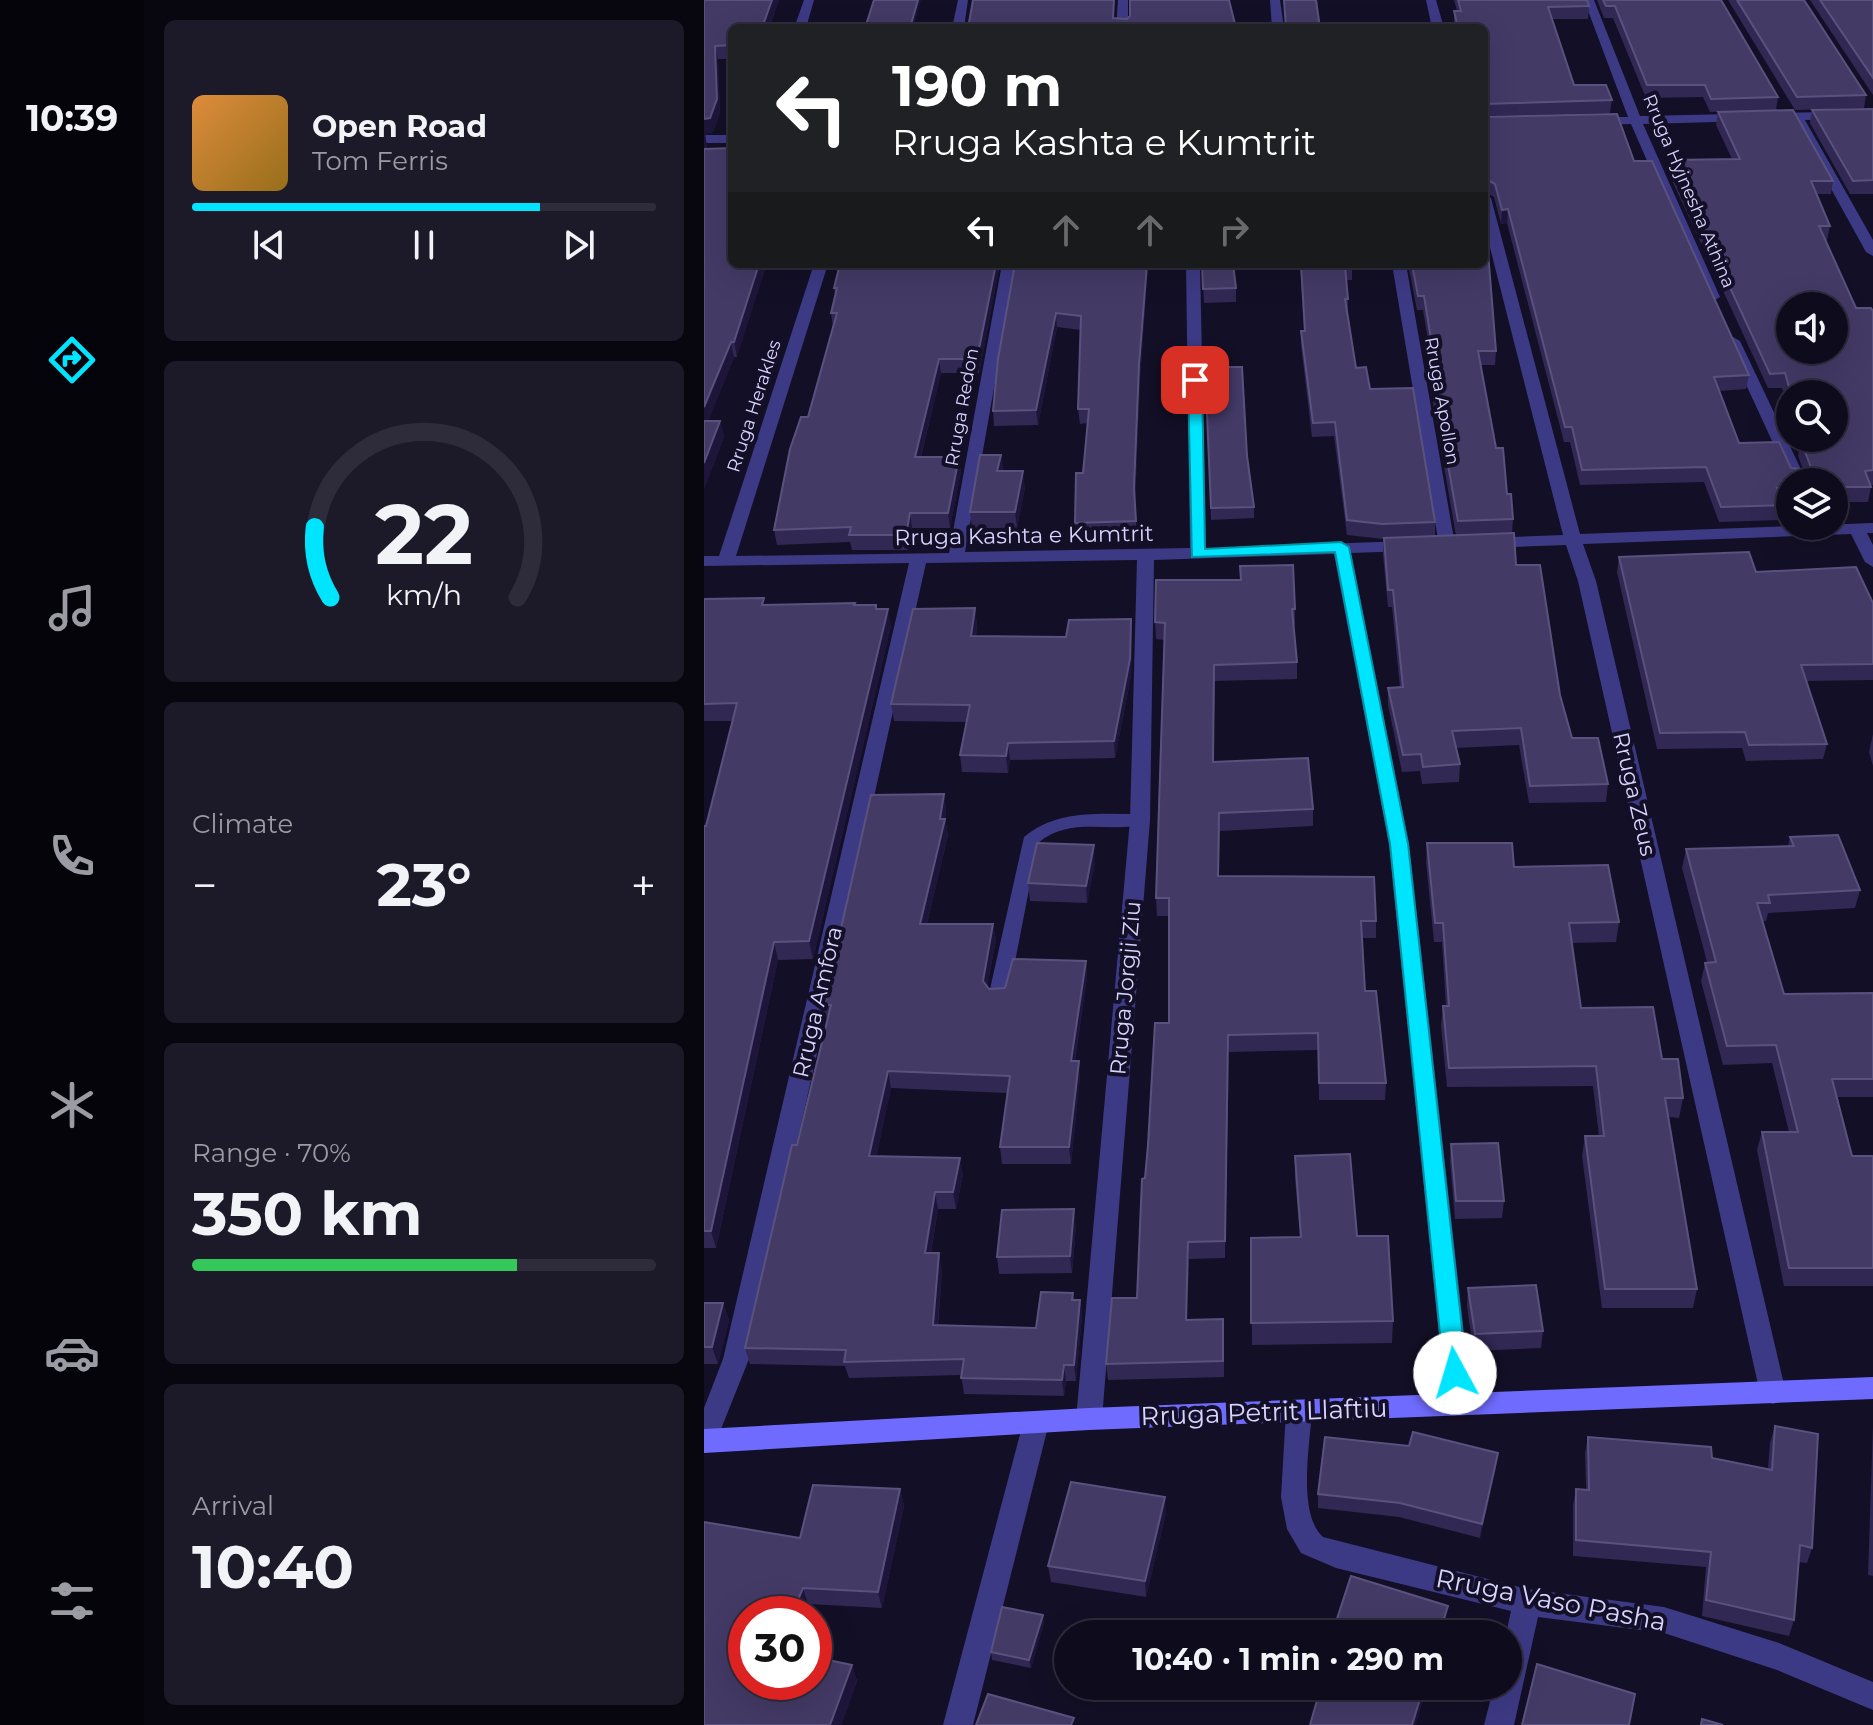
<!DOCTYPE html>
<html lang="en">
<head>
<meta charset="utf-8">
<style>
	:root { --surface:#0e0b1c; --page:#1c1929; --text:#f1f3f6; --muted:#9b9ba3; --line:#2e2b3b; --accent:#00e5ff }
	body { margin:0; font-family:Montserrat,sans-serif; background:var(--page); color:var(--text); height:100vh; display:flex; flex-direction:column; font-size:30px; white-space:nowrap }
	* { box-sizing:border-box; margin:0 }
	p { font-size:26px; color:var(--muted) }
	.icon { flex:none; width:44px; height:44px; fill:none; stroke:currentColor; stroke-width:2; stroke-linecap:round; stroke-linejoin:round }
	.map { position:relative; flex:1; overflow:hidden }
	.panel { display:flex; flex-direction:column; gap:20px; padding:20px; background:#08060f; width:560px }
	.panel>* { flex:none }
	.top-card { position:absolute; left:24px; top:24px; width:760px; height:244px; border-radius:12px; box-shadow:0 8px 32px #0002,0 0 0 2px var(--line); background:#202124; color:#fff; overflow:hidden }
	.tools { position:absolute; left:1072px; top:292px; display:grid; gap:16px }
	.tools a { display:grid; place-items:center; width:72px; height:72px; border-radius:50%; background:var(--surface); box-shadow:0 8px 32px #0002,0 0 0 2px var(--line); font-size:40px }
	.speed { position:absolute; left:24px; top:1596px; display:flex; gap:16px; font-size:40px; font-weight:700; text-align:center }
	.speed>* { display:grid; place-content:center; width:104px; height:104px; border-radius:50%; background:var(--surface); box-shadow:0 8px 32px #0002,0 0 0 2px var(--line); line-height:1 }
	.speed .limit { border:12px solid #d22; background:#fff; color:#111 }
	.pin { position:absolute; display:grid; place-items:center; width:68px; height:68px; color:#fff; margin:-34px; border-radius:16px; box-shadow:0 4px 12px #0006 }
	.me { position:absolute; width:88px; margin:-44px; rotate:354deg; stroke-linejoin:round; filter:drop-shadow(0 0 6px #0008) }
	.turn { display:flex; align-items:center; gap:28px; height:168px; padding:0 32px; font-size:36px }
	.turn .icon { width:104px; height:104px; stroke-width:2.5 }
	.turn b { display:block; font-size:56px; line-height:68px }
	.lanes { display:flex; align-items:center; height:76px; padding:0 32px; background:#0003; justify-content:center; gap:40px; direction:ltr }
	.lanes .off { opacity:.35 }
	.big { font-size:60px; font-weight:700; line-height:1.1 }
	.panel .widget { flex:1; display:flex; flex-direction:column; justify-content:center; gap:12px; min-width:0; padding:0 28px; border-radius:12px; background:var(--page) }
	.panel .dial { align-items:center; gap:0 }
	.dial svg { height:208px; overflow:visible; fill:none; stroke:var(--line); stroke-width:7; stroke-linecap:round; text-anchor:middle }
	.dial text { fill:var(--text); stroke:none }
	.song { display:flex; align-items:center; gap:24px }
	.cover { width:96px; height:96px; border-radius:12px; background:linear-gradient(135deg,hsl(30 70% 55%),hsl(40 70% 35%)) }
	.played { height:8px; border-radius:4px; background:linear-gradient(90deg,var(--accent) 75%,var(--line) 75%) }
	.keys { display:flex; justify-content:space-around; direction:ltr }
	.heat { display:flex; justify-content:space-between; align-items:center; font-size:44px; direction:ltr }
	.charge { height:12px; border-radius:6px; background:linear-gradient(90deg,#34c759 70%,var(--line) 0) }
	.trip { position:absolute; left:350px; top:1620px; width:468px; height:80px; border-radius:40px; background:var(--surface); box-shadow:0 8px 32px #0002,0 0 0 2px var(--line); font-weight:700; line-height:80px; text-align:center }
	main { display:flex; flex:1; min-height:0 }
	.dock { display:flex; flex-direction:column; width:144px; justify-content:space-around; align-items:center; background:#06040b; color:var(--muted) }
	.dock .icon { width:56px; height:56px }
	.dock .selected { color:var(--accent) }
	.dock b { font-size:36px; color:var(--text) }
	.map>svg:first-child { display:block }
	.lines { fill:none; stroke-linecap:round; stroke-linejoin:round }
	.lane { fill:#3d3a85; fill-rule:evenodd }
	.street { fill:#3d3a85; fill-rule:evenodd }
	.secondary { fill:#6f6bff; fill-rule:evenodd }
	.wall { fill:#312854 }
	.shaded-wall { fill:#1d163a }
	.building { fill:#433a66; stroke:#5a527e; stroke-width:2; fill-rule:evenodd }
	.route { fill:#00e5ff; stroke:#0095a6; stroke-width:2 }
	.labels { text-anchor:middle; stroke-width:8; stroke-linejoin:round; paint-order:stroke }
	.far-street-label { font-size:18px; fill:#d9d4ff; stroke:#130f26 }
	.street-label { font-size:22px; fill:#d9d4ff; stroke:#130f26 }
	.near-street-label { font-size:26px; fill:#d9d4ff; stroke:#130f26 }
</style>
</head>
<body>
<main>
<nav class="dock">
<b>10:39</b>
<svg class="icon selected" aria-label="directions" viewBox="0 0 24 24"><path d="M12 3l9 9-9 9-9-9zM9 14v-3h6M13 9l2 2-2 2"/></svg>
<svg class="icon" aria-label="music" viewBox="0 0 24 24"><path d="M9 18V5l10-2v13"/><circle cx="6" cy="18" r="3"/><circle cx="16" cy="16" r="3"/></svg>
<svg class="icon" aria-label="phone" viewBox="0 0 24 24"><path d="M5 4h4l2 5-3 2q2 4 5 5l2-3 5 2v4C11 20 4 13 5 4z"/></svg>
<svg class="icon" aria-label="climate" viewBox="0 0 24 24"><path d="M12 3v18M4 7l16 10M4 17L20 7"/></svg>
<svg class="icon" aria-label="car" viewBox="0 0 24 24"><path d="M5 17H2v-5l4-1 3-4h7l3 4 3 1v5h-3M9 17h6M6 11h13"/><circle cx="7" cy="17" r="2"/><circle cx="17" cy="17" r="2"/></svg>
<svg class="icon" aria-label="filters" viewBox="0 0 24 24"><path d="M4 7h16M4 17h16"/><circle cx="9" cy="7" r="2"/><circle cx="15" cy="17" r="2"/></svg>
</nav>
<section class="panel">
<div class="widget">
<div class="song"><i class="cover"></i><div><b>Open Road</b><p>Tom Ferris</p></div></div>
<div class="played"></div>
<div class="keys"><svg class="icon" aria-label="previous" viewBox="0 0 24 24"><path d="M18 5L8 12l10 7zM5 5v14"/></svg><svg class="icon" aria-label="pause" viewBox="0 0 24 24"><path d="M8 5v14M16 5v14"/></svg><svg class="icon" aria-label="next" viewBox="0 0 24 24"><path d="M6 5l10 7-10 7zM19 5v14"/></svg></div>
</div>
<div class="widget dial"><svg viewBox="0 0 100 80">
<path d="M14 69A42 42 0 1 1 86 69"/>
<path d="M14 69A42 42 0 0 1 8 42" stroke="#00e5ff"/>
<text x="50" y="56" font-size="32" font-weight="700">22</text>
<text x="50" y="72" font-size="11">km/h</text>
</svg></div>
<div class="widget"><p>Climate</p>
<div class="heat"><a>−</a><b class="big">23°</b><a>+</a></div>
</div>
<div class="widget"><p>Range · 70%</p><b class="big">350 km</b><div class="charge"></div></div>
<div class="widget"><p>Arrival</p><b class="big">10:40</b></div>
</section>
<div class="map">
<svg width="1169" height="1725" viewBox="0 0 1169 1725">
	<rect width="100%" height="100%" fill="#130f26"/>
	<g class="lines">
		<path class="lane" d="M436,814L442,816L445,820L442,824C405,834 367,815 334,843L304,998L301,1003H287L284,998L320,837C353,809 396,814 436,814Z"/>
		<path class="street" d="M100,0H110L102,28H90Z
			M254,0H264L260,28H248Z
			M414,0H424V28H412Z
			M566,0H576L580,28H568Z
			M722,0H732L740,28H728Z
			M880,0H890L936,116L1169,111V119L1101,120L1169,240V256L1162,252L1089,120L939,124L1016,297L1009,301L1004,300L927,124L888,125L882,121L888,117H924Z
			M0,135H28V143H0Z
			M780,194L787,198L876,534L1169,523V533H1163L1169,545V567L1161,562L1147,534L879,544L892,581L1082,1393L1078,1401L1069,1404L1060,1401L1056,1393L874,581L862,545L784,548L776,543L784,538L859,535L780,224Z
			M110,264H124L32,556L245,553L298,264H312L261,552L486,548L482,264H496L502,548L704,541L712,546L704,551L647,553L705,844L768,1404L764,1412L755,1415L746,1412L742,1404L685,844L630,554L450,560L446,820L398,1419L394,1427L385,1430L376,1427L372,1419L426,820L433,560L222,563L45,1359L9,1449L0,1453V1408L19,1359L205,563L0,566V556H15Z
			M688,264H702L751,545L743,550L735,545Z
			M1029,337L1036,341L1103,482H1087L1022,341Z
			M595,1400L604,1403L608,1411C606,1443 593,1514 619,1537L823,1589L960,1607L1075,1643L1169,1682V1710L1073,1670L960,1633L834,1617L810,1725H780L790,1686H804V1634H802L807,1611L632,1568L597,1553L583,1529L577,1497L582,1411L586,1403Z
			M332,1412L341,1415L345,1423L269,1725H239L319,1423L323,1415Z"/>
		<path class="secondary" d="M1169,1377V1399L385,1430L0,1453V1429L385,1408Z"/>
	</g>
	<path class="wall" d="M0,0H75L65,28H28V59H14L16,113L9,132L1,134L33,357H30L4,421H16L20,437L0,489Z
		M750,0H883L885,6L884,19H848L870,85L908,100L906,113L781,116V117L930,161L1045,375L1042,389L1015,391L1035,443L1087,468L1099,469L1094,456L1095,450L1092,438H1130V394H1086V415L1078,388H1064L965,174L967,160L1028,159L1012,125L1014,112L1129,181L1127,194H1113L1126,226L1123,240H1121L1152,308L1169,311V485H1167V487L1164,502H1130V482H1086V503H1079L1080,505L1077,520L1015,522L1000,482L876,485L866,442H860L803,223L797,224L790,197L780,191V28H751L750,23V11H753Z
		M893,0H1017L1074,97L1072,110L1006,112L999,97L942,98L909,18H900Z
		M1024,0H1100L1162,95L1160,108L1091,110Z
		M1106,0H1169V95Z
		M1169,109V194H1146L1106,123L1108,110Z
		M296,264L275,373H237L217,457H255L257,471L246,528H208L204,550H148L146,542L73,545L70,530L104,417L129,327L127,313L131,296L130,288Z
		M311,264H444L436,379L431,502L433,536L372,538L371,523L379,473L384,423L376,424L374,409L377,330L353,327L334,425L290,426L289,411Z
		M498,264L532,288V302L500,303Z
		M596,264H648V280H642L644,299V313L652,368L666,389L731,522V536H752L726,385L727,370H729L719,310H713L704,264H780L792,351L791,365H776L792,448L809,519L808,534L812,565L856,695L868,738L904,784L902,802L825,803L815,745L752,748L756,764L755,782L718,784L716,771L698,772L684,705V688H696L688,607H684L679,555V539L643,535L630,436L608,437L597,345V331H600Z
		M501,367L543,456L550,507V518L507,520Z
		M297,455L299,471L321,487L313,528H268L266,512Z
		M915,557L1052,572L1169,603V680L1102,681L1123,744L1119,759L1042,761L1038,748L953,749L913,572Z
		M0,599L61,605H151L173,609L187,626L109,959L74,960L12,1248H0V826H2L29,721H0Z
		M271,608L273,625L272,636L362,637L428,636L427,676L411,758L306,760L304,773L258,772L256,755L262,722L190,721L187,704Z
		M591,609V625H590L593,662V679L511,681L509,762L609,809V826L516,831L515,876L672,921V938H658L661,991L682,1083L681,1100H615L614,1050L525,1052L521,1258L485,1259L483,1320L520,1336V1377L404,1380L402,1364L433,1298L441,1178L465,1023V916H453L452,898L460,640L452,639L451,622Z
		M1169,734V766L1165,752Z
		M240,794L242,810L241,819L244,835L223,924H289L292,940L283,987L285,989L301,988L382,961L383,977L371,1061L376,1077L367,1164H298L296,1147L303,1093L187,1088L172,1157L259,1174L252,1209H234L227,1253L238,1270L234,1326L332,1328L369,1293L370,1300H376L378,1316L372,1381H362L360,1396L260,1394L257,1375L145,1378L141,1366L46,1364L41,1348L123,1020L120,1005L135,948L134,942Z
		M1086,837L1156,890L1151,908L1064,913L1062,921H1058L1080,994L1169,993V1097H1133L1148,1156H1169V1286H1080L1053,1150L1058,1132H1085L1068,1063L1019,1065L997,981L1001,963L1003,962L978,868L982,849L1084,846Z
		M723,843L810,867L915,922L912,942L868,943L877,1008L958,1059L979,1098L975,1118L965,1117L993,1289L989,1308H898L878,1156L881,1136H895L889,1086L743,1087L737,1026L739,1006H742L738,942H730L722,862Z
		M391,863L383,903L326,901L324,883Z
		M747,1144L800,1201L798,1218L751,1219L746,1161Z
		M591,1156L653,1236L689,1321L688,1343L548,1345L547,1238L596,1237L591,1178Z
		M372,1226L368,1273L295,1274L293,1257Z
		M764,1288L839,1331L837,1348L769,1351L763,1305Z
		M0,1303H19L25,1320L14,1364H0V1366Z
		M1169,1425V1576L1164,1575Z
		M1071,1426L1108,1548L1103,1563L1095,1562L1090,1620L1085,1636L998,1616L1002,1567L869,1556V1505L872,1489H882L881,1453L884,1437L1064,1469L1066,1443Z
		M792,1468L776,1538L695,1517L614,1508V1494Z
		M109,1485L196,1489L200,1506L178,1608L104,1604L100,1614H42V1682H110V1657L148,1665L153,1681L137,1725H0V1522L96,1538Z
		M462,1513L442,1597L347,1582L344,1566Z
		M339,1615L340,1623L327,1668L288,1660L287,1652Z"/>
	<path class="shaded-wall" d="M68,0H75L65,28H58Z
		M214,0H217L209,28H206Z
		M11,46L14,59L16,113L9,132L1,134L3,146L0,154V119Z
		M804,209L803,223L797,224L798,210Z
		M55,264H63L33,357L30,342Z
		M292,264H296L275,373L273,359Z
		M443,264H444L436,379L431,503L430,488L435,365Z
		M352,313L353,327L334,425L332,410Z
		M27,342L30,357L0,432V407Z
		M235,359L237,373L213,472L211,457Z
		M16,421L20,437L0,489V463Z
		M297,455L299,471H293Z
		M255,457L257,471L246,528L244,513Z
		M319,471L321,487L313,528L311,512Z
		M206,513L208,528L204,550L202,535Z
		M271,608L273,625L269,652L267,636Z
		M184,609L187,626L109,959L105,941Z
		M427,619L428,636L427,676L411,758L410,741Z
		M304,743L306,760L304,773L302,756Z
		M240,794L242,810L240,822L241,819L244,835L219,941L216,924Z
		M390,845L391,863L383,903L382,886Z
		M289,924L292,940L281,997L279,981Z
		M70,942L74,960L12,1248L7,1231Z
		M382,961L383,977L368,1077L367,1061Z
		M524,1035L525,1052L521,1258V1241Z
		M375,1061L376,1077L367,1164L365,1147Z
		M184,1071L187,1088L169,1173L165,1156Z
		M256,1158L259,1174L252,1209L249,1192Z
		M231,1192L234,1209L224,1269L221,1253Z
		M370,1209L372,1226L368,1273L366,1256Z
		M484,1242L485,1259L483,1337L482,1320Z
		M235,1253L238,1270L232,1342L229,1325Z
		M376,1300L378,1316L372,1381L370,1365Z
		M19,1303L25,1320L14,1364L8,1347Z
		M360,1365L362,1381L360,1396L358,1380Z
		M794,1453L792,1468L776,1538L778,1524Z
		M196,1489L200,1506L178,1608L174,1592Z
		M461,1497L462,1513L442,1597L441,1581Z
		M99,1588L104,1604L100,1614H88Z
		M744,1606L742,1622L738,1634H735Z
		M339,1615L340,1623L327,1668L325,1660Z
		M148,1665L153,1681L137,1725H126Z
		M720,1686H723L712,1725H708Z"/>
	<path class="building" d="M0,0H68L58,28H28V45L11,46L13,99L6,118L0,119Z
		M170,0H214L206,28H161Z
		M269,0H410L409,18L423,19L426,16V0H525L532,28H264Z
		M580,0H612L616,28H582Z
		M754,0H883L885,6L844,7L870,85H902L908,100L780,104V28H754L750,11H757Z
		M899,0H1017L1074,97L1007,99L1001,85H943L911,6H902Z
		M1033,0H1100L1162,95L1093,97Z
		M1116,0H1169V78Z
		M1169,109V180L1149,181L1108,110Z
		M1089,110L1129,181H1107L1126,226H1115L1152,308H1167L1169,311V470L1161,471L1167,487H1130V482H1086V488H1073L1080,505L1017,507L1002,467L878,470L868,427H861L804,209L798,210L791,184L780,178V183V114L781,117L913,114L930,161H948L1045,375L1010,377L1035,443L1075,442L1087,468L1108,470L1097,441H1100L1099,438H1130V394H1087L1081,373L1066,374L967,160L1036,159L1014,112ZM1086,306H1130V350H1086Z
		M28,148V264H55L30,342H27L0,407V149Z
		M780,219L782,227L792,351H774L792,448H799L803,494H807L809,519L754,521L727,370H732L720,296H714L708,264H780Z
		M136,264H292L273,359H235L211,457H255L244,513H206L202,535H145L147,527L70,530L86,449L97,417H104L133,313H127L133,288H130Z
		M311,264H443L435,365L430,488L432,521L371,523L372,473H379L385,409H374L377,316L352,313L332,410L289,411L294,359Z
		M498,264H529L532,288L499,289Z
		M597,264H648L649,266H641L644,299H641L652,368L662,367L666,389L709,388L731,522L678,524L643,520L631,422L609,423L597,331H601Z
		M501,367H538L543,456L550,507L507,508Z
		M0,421H16L0,463Z
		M276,455H297L293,471H319L311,512H266Z
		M810,533L812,565H836L856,695L868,738H894L904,784L826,786L817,728L748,731L756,764L719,767L717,754L699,755L684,688L699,687L689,590H684L680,538Z
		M1045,552L1052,572L1152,567L1169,603V664L1097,665L1123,744L1045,745L1041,732L956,733L915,557Z
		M589,565L591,609H588L593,662L510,665L509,762L604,758L609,809L515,813L514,876L670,877L672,921H657L661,991H672L682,1083H615L614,1033L524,1035L521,1241L484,1242L482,1320L519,1319V1361L402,1364L408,1298H433L438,1179L441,1178L444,1145L451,1023H465V898H452L461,623L451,622L452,580H537L536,566Z
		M60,598L58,605L151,603L150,605H172V609H184L105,941L70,942L7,1231H0V826H2L33,703L0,704V599Z
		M271,608L267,636L362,637L365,620L427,619L426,659L410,741L304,743L302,756L256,755L266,705L187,704L209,609Z
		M240,794L236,819H241L216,924H289L279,981L285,989L301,988L309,959L382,961L367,1061H375L365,1147H296L306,1076L184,1071L165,1156L256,1158L249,1192H231L221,1253H235L229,1325L332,1328L337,1292L369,1293L368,1300H376L370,1365H360L358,1380L257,1378L260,1359L140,1362L142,1350L41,1348L88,1145H93L127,1005H120L137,942H134L167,795Z
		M1134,835L1156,890L1064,895L1066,903H1053L1080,994L1169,993V1079H1128L1148,1156H1169V1268H1085L1058,1132H1094L1072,1045L1023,1046L1001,963L1012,962L982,849L1090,846L1086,837Z
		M333,843L390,845L382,886L324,883Z
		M723,843H808L810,867L904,865L915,922L865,923L877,1008L949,1007L958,1059H974L979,1098H961L993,1289H901L881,1136H900L892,1066L745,1068L739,1006H745L739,923H731Z
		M794,1143L800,1201H752L747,1144Z
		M646,1154L653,1236H684L689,1321L547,1323V1238L597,1237L591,1156Z
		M370,1209L366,1256L293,1257L298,1210Z
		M832,1285L839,1331L771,1334L764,1288Z
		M0,1303H19L8,1347H0Z
		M1071,1426L1114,1434L1108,1548L1096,1545L1090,1620L1002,1600L1007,1552L872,1540V1489L885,1490L884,1437L1007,1447L1008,1458L1068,1470Z
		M709,1432L794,1453L778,1524L696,1503L614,1494L621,1437L705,1446Z
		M367,1482L461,1497L441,1581L344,1566Z
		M109,1485L196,1489L174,1592L99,1588L88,1614H42V1682H110V1657L148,1665L126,1725H0V1522L96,1538Z
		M647,1576L744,1606L735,1634H628Z
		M298,1607L339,1615L325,1660L287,1652Z
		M833,1664L931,1694L925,1725H818Z
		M617,1686H720L708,1725H606Z
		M284,1694L370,1718L367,1725H272Z
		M998,1719L1019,1725H997Z"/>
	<path class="route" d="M491,376L498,380L501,549L637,542L645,547L704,844L763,1373L759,1380L751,1383L743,1380L740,1373L686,844L631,552L488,557L484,380Z"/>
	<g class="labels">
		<g class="far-street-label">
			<text transform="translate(985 191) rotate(67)" y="6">Rruga Hyjnesha Athina</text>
			<text transform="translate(738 401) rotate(80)" y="6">Rruga Apollon</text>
			<text transform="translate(50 406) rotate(-72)" y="6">Rruga Herakles</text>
			<text transform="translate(258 407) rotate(-80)" y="6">Rruga Redon</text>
		</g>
		<g class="street-label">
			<text transform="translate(320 535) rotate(-1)" y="8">Rruga Kashta e Kumtrit</text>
			<text transform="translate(931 794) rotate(77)" y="8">Rruga Zeus</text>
			<text transform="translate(421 988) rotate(-85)" y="8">Rruga Jorgji Ziu</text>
			<text transform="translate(113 1002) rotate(-77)" y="8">Rruga Amfora</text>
		</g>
		<g class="near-street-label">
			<text transform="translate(560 1412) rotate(-2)" y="9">Rruga Petrit Llaftiu</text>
			<text transform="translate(847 1600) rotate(11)" y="9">Rruga Vaso Pasha</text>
		</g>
	</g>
</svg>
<div class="tools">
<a><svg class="icon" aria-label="sound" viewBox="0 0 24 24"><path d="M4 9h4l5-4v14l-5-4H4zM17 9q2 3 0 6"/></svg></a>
<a><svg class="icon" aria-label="search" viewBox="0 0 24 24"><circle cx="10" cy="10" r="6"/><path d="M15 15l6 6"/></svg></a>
<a><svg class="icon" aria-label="layers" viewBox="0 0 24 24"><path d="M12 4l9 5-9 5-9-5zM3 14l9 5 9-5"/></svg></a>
</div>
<div class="speed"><div class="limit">30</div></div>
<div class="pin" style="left:491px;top:380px;background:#d93025"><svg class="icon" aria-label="arrive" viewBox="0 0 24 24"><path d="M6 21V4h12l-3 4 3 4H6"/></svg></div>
<svg class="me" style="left:751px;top:1373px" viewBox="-20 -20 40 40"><circle r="19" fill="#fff"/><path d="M0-13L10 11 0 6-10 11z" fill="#00e5ff"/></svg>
<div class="trip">10:40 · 1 min · 290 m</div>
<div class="top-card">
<div class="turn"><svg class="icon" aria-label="left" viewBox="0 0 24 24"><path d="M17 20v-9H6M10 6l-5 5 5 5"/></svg><div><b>190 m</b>Rruga Kashta e Kumtrit</div></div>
<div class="lanes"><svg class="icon" aria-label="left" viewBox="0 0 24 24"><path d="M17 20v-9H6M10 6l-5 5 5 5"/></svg><svg class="icon off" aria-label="ahead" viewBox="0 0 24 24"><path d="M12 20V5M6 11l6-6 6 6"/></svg><svg class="icon off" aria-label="ahead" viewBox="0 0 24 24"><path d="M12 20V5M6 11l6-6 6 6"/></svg><svg class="icon off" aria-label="right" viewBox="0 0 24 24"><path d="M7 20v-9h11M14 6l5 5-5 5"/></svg></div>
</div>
</div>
</main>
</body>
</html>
